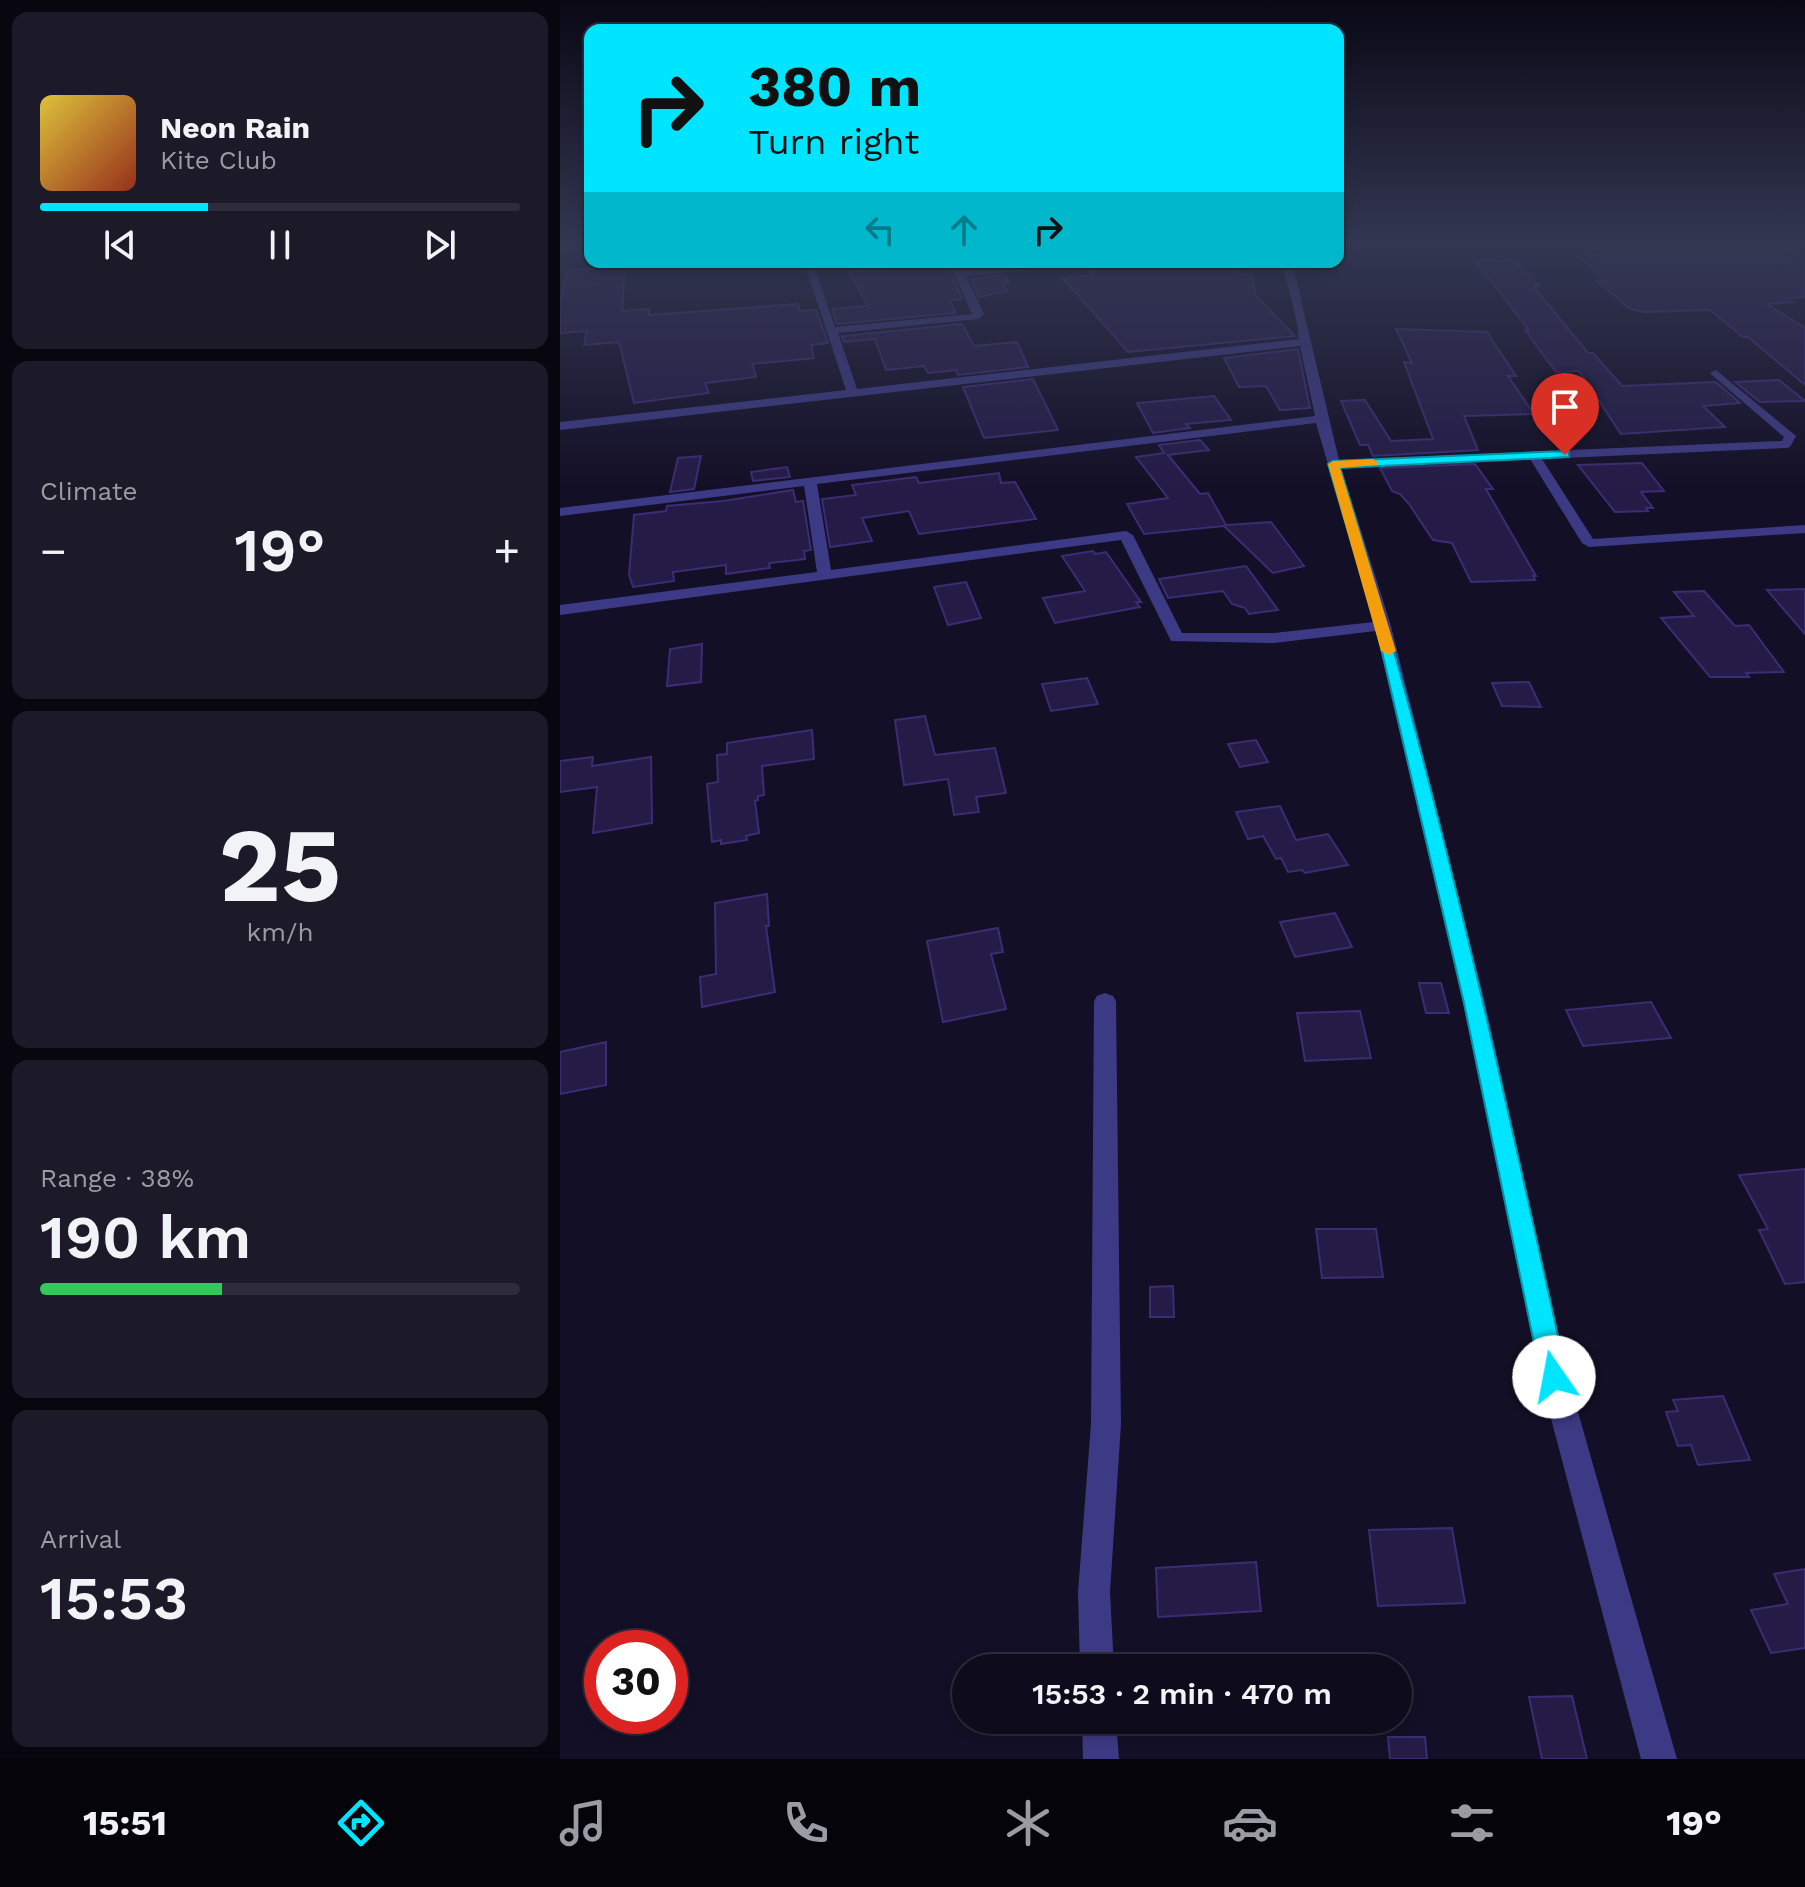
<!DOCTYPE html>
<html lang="en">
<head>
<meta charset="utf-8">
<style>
	:root { --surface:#0e0b1c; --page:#1c1929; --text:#f1f3f6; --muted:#9b9ba3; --line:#2e2b3b; --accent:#00e5ff }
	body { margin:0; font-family:"Work Sans",sans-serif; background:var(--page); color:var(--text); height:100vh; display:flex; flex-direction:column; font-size:30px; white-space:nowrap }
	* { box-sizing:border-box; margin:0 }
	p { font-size:26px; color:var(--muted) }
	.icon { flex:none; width:44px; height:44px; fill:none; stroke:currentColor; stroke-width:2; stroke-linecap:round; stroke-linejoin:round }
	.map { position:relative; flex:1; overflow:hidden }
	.side { display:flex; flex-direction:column; gap:12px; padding:12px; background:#08060f; width:560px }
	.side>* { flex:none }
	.banner { position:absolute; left:24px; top:24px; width:760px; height:244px; border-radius:16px; box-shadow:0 4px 12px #0003,0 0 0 2px var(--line); background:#00e5ff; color:#111; overflow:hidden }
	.speed { position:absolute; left:24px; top:1630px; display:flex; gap:16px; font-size:40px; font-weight:700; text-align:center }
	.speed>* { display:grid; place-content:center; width:104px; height:104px; border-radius:50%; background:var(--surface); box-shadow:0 4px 12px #0003,0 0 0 2px var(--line); line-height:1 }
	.speed .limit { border:12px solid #d22; background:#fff; color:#111 }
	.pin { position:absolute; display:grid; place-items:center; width:68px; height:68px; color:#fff; margin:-82px -34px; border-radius:50% 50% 50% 0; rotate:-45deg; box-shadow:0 0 8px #0007 }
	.pin .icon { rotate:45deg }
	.me { position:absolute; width:88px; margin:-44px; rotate:348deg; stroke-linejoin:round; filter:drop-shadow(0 0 6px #0008) }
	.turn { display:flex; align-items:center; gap:28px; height:168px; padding:0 32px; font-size:36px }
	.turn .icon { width:104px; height:104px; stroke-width:2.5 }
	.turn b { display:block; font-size:56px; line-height:68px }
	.lanes { display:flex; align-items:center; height:76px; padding:0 32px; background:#0003; justify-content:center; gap:40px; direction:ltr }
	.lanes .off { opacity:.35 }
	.big { font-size:60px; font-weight:600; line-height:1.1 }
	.side .widget { flex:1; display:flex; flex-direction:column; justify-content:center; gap:12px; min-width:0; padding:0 28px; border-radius:16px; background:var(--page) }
	.side .dial { align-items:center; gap:0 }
	.dial b { font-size:104px; line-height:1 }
	.song { display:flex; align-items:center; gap:24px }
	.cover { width:96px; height:96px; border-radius:12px; background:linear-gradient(135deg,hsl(50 70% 55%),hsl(10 70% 35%)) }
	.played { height:8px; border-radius:4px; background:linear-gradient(90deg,var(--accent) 35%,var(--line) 35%) }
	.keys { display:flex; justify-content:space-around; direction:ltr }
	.heat { display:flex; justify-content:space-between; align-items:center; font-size:44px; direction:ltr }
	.charge { height:12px; border-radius:6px; background:linear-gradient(90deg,#34c759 38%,var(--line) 0) }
	.trip { position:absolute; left:392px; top:1654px; width:460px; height:80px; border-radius:40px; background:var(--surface); box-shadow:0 4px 12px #0003,0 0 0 2px var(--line); font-weight:600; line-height:80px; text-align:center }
	.tab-bar { display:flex; height:128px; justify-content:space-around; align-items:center; background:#06040b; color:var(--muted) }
	.tab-bar .icon { width:56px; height:56px }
	.tab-bar .selected { color:var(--accent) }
	.tab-bar b { font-size:36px; color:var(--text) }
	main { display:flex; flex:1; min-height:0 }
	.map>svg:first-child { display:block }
	.building { fill:#241b47; stroke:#3b2d73; stroke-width:2 }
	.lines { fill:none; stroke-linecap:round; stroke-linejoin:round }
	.street { fill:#3d3a85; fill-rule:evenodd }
	.route { fill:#00e5ff; stroke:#0095a6; stroke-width:2 }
	.slow { fill:#f59e0b }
</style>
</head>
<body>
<main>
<section class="side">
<div class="widget">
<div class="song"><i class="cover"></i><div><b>Neon Rain</b><p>Kite Club</p></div></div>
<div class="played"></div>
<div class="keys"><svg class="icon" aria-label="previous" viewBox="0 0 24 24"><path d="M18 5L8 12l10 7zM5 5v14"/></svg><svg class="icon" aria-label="pause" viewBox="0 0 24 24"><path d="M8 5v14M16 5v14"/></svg><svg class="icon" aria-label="next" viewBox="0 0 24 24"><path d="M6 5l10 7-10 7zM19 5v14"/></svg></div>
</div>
<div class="widget"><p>Climate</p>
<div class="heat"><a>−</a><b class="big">19°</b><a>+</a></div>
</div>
<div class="widget dial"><b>25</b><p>km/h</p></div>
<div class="widget"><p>Range · 38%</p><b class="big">190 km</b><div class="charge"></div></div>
<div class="widget"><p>Arrival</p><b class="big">15:53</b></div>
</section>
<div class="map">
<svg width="1245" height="1759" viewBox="0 0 1245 1759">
	<rect width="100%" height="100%" fill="#130f26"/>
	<path class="building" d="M1034,243H1221L1237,253L1245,263V297L1226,298L1233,302L1207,304L1245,328V385L1188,337H1183L1150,310L1084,312L1070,309L1037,281H1047L1019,257L1049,254Z
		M954,260L980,286H973L1028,353H1033L1062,386L1156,382L1180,403L1143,406L1165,427L1061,434L1019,371L996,372L965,330H969L915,261Z
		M321,262H386L402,299L389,300L396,313L277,324L272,309L308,306L289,272L325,269Z
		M622,262L672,266L680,274H691L696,296L735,336L568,352L503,278L533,275L527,270Z
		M62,267L65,269L62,311L89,309V315L238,304L240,311L256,310L268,343L251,345L254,358L192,364L196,377L145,383L149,393L74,403L59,342L24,345L27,331L0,333V303L7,270Z
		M444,275L449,282L442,283L447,291L419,297L411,279Z
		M402,324L414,346L457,342L468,367L398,375L396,370L368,373L364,366L326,370L315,339L284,342L282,336Z
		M836,329L927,332L956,376H948L974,414L904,416L918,450L813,456L808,445H800L781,401L805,400L831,441L873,439L844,362L852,363Z
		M738,349L750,408L720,410L706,386L679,387L664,358Z
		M473,379L498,430L424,438L403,387Z
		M1219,380L1245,401L1200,402L1175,382Z
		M654,396L671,420L626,424L630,428L593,433L577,403Z
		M640,440L649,450L608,455L640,494L648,493L666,525L711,522L744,566L713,573L664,526L584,534L567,504L608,498L576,457L604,453L599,445Z
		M141,456L134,489L110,492L118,458Z
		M1082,463L1104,491L1081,492L1093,508H1086L1088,511L1055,512L1018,465Z
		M915,464L933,489H926L976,576H973L975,580L911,582L892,543L873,540L849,504L840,494L832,491L820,468Z
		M227,467L230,477L193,481L191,472Z
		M439,473L441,483L455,482L476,519L359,534L349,511L302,518L312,541L270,547L262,499L296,495L292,485L356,477L359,483Z
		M233,490L236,502L243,501L251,550L244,551L245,559L209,563L210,568L166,574V565L113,572L114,581L73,587L69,575L74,515L106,511L107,506L163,501Z
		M533,551L535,554L546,552L581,602H576L580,607L495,623L483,598L525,591L502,556Z
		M686,566L718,610L689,614L685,608L672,604L663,591L608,598L599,579Z
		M406,582L421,618L388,625L374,587Z
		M1245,589V634L1207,590Z
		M1144,591L1175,626L1189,625L1224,672L1186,673L1189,677H1150L1101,618L1134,616L1114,592Z
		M142,644L141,682L107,686L110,649Z
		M527,678L538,704L491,711L482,684Z
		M969,682L981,707L942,706L932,683Z
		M365,716L375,755L435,748L446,793L416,797L419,812L394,815L388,779L344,785L335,720Z
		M252,730L254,759L202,766L204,795L198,796V800L195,801L199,833L186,836L187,840L161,844V840L152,842L147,784L158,782L157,755L167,754V743Z
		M696,740L708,762L680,767L668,744Z
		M33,757L32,766L91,757L92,823L33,833L37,787L0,792V761Z
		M720,806L736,840L768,834L788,865L745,873L742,870L728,872L721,858L716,859L703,836L688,839L676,812Z
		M207,894L209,926H206L215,992L142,1007L140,977L156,974L155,903Z
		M775,913L792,947L735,957L720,922Z
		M438,928L443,952L431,954L446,1009L383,1022L367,941Z
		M859,983H881L889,1013H866Z
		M1091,1002L1111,1038L1023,1046L1006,1010Z
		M800,1011L811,1058L745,1061L737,1013Z
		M46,1042V1085L0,1094V1052Z
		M1245,1169V1282L1225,1284L1199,1230L1208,1229L1179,1175Z
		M756,1229H816L823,1277L762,1278Z
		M613,1286L614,1317H590V1287Z
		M1163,1396L1190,1460L1138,1465L1131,1445L1118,1446L1106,1412L1118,1411L1113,1400Z
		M892,1528L905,1603L818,1606L809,1530Z
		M696,1562L701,1611L598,1617L596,1568Z
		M1245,1569V1648L1211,1653L1191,1610L1228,1604L1214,1574Z
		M1012,1696L1027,1759H982L969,1697Z
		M828,1737H865L867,1759H830Z"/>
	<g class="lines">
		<path class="street" d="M30,243V248L0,250V244Z
			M240,262H305L255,269L275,327L412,314L389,262H399L403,271L555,262L406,276L424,314L419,319L278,333L297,389L739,339C737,313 727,288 722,262H732L779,460L1222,441L1224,437L1152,375L1150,373L1156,370L1236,436L1230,447L1226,448L982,459L1033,539L1245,525V533L1029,547L1022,543L970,459L781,467L831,626L925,1003L1008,1377L1117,1759H1081L980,1377L903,1003L816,631L714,643L611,641L561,540L0,615V605L257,572L244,486L0,516V508L755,416L740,346L0,430V422L286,390L246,268ZM756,423L814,622L714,633H622L573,535L566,531L271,570L257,484Z
			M545,993L553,996L556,1001L561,1424L550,1592L554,1668H520L518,1592L531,1424L534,1001L537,996Z
			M522,1720H556L559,1759H523Z"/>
	</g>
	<linearGradient id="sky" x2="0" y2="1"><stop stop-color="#0a0815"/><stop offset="0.5" stop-color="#333752"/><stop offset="1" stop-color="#333752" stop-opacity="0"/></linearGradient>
	<rect width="1245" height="489" fill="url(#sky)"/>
	<path class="route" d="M1005,451L1009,452V457L780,468C873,766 940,1072 1007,1377L1003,1386L994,1389L985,1386L981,1377L904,1003L816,626L768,464L773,461Z"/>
	<path class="slow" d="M813,459L819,463L817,465L780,468L836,651L829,655L821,651L768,464L773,461Z"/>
</svg>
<div class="speed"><div class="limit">30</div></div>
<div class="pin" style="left:1005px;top:455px;background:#d93025"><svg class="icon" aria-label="arrive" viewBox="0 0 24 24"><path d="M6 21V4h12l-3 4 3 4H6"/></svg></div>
<svg class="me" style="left:994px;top:1377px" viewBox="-20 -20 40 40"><circle r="19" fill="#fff"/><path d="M0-13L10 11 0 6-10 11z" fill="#00e5ff"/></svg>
<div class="trip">15:53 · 2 min · 470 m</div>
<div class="banner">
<div class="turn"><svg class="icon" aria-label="right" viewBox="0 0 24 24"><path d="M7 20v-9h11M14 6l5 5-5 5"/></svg><div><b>380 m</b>Turn right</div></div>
<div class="lanes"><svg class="icon off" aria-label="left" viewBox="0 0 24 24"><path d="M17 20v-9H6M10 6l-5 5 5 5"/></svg><svg class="icon off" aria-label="ahead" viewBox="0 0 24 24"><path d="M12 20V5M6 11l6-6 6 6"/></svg><svg class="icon" aria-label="right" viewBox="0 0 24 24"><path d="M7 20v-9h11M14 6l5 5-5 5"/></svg></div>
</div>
</div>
</main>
<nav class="tab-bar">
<b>15:51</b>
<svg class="icon selected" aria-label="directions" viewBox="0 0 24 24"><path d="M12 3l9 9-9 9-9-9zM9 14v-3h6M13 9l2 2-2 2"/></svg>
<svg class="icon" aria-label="music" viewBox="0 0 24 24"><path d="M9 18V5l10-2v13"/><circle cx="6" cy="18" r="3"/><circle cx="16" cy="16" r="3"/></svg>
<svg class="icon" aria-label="phone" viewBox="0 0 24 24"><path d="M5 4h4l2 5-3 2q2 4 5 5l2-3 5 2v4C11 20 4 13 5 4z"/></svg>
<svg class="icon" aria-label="climate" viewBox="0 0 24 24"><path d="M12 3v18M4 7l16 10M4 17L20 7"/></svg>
<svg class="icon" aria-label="car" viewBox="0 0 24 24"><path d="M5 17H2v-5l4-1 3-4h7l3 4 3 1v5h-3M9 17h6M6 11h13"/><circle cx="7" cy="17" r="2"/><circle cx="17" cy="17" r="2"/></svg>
<svg class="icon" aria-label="filters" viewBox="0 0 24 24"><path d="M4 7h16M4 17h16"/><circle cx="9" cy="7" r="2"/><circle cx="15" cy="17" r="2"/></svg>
<b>19°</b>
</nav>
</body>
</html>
